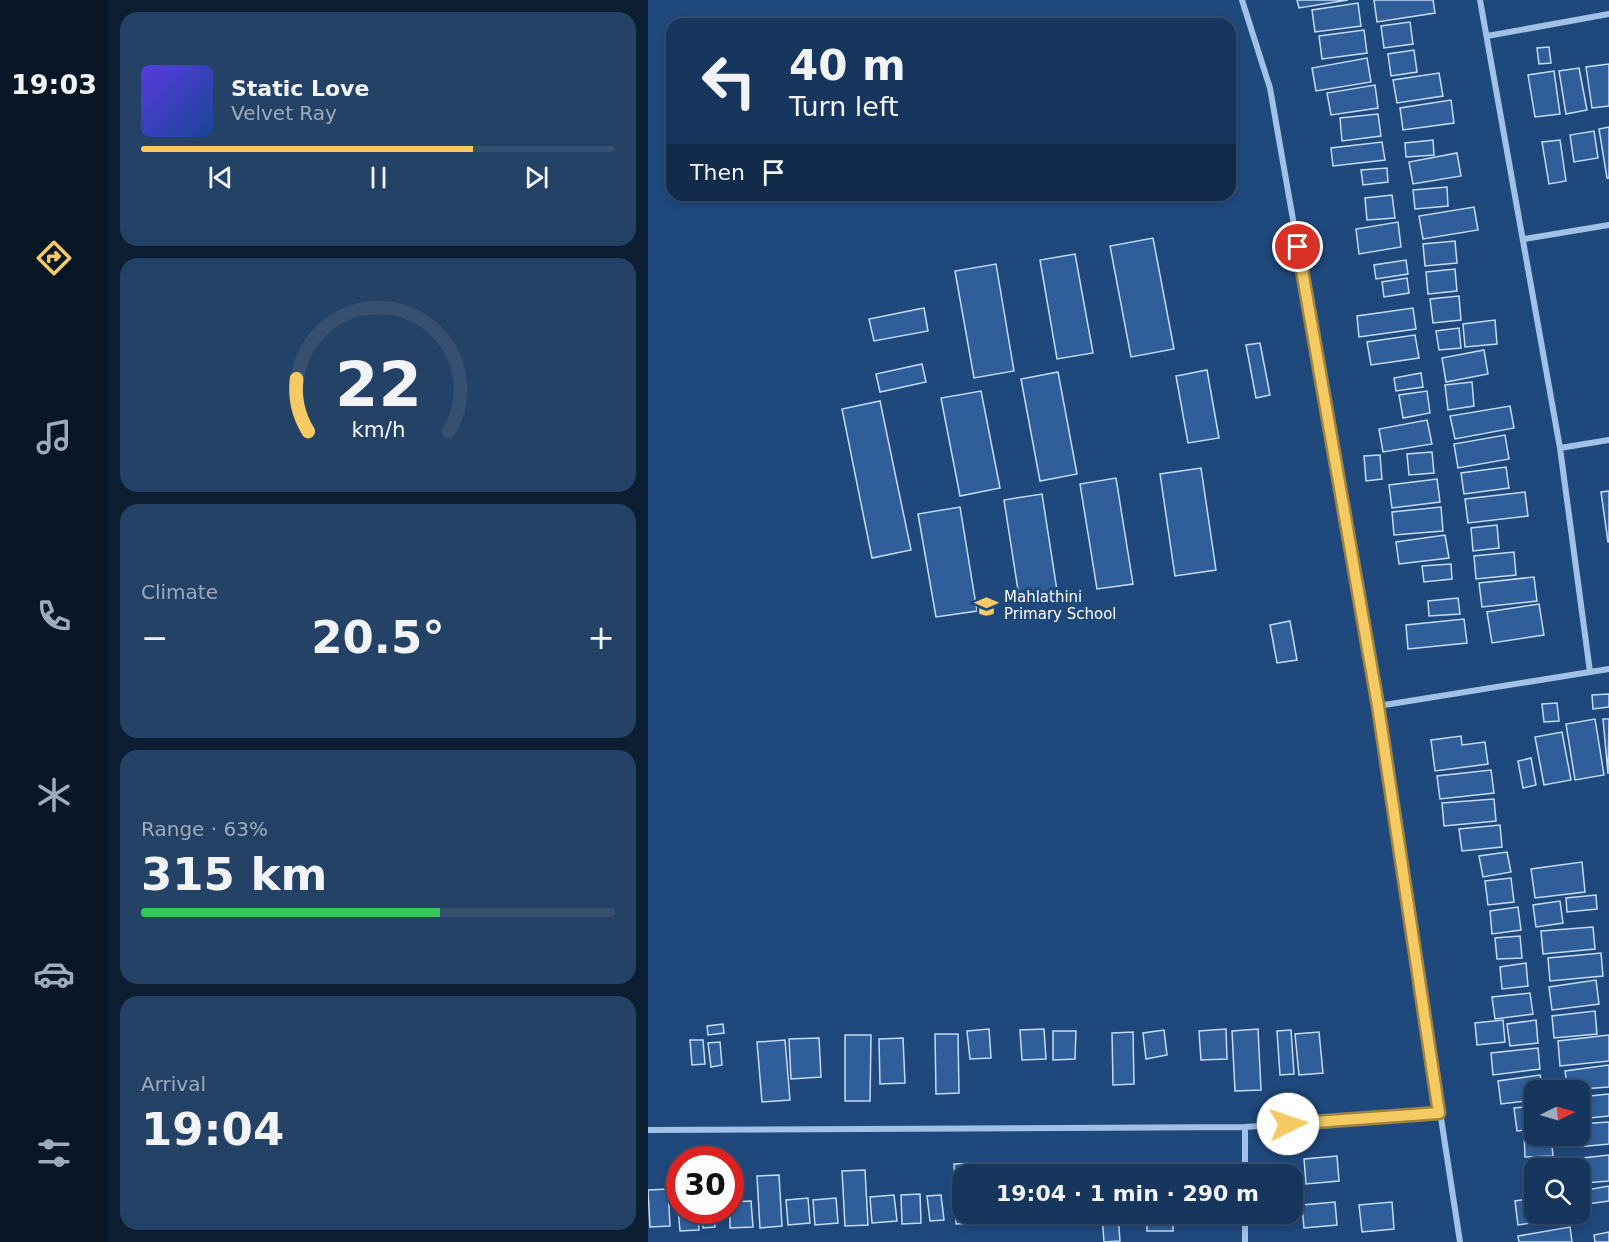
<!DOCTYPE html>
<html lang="en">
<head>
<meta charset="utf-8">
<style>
	:root { --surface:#17365d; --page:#244166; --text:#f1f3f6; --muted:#9eabbc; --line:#365072; --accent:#f5ca62 }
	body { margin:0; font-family:"DejaVu Sans",sans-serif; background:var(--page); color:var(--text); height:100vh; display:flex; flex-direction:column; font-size:22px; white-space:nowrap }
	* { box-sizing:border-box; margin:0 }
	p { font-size:20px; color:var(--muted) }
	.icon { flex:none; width:33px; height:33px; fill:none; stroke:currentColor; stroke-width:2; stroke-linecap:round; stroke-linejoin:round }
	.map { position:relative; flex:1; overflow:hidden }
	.sheet { display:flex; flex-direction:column; gap:12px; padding:12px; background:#0d1e33; width:540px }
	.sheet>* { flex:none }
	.top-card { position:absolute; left:18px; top:18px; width:570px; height:183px; border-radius:18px; box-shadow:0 3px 9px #0003,0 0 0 2px var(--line); background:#17365d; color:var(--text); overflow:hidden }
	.needle { width:39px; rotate:85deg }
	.tools { position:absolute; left:876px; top:1080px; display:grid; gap:12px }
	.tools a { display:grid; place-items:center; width:66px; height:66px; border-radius:12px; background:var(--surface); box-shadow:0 3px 9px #0003,0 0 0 2px var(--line); font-size:30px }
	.speed { position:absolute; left:18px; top:1146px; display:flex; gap:12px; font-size:30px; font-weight:700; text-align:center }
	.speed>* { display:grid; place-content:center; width:78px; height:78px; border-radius:50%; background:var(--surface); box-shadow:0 3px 9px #0003,0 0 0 2px var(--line); line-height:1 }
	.speed .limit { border:9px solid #d22; background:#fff; color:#111 }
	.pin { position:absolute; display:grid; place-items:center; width:51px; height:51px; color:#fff; margin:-26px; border:3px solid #fff; border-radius:50%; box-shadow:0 2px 6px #0007 }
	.me { position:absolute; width:66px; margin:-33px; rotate:86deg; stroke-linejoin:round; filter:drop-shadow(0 0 4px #0008) }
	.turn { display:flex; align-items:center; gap:21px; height:126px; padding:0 24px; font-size:27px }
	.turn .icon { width:78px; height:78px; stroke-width:2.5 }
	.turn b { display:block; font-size:42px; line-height:51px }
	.then { display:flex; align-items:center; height:57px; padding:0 24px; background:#0003; gap:12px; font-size:22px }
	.big { font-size:45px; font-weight:700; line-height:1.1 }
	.sheet .card { flex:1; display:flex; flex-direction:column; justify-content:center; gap:9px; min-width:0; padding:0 21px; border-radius:18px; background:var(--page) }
	.sheet .dial { align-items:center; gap:0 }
	.dial svg { height:156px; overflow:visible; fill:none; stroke:var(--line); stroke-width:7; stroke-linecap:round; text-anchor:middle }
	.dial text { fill:var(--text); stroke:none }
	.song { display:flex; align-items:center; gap:18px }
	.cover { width:72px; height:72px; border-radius:9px; background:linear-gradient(135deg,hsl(250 70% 55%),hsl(220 70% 35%)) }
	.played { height:6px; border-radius:3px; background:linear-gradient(90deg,var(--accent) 70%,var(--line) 70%) }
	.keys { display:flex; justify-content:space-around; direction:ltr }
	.heat { display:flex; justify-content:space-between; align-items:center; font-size:33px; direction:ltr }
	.charge { height:9px; border-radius:4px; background:linear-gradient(90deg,#34c759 63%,var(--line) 0) }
	.trip { position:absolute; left:304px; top:1164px; width:351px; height:60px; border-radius:18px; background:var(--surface); box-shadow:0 3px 9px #0003,0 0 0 2px var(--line); font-weight:700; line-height:60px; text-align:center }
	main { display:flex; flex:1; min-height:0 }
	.tab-bar { display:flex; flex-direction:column; width:108px; justify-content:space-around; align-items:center; background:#091625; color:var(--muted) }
	.tab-bar .icon { width:42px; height:42px }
	.tab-bar .active { color:var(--accent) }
	.tab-bar b { font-size:27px; color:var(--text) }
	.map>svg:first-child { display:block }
	.building { fill:#2f5e9a; stroke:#c5dbf5; stroke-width:1.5 }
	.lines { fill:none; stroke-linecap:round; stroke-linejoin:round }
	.minor { stroke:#a2c1e7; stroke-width:6 }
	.route-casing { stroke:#9f8340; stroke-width:15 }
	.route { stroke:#f5ca62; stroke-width:10 }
	.labels { text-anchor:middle; stroke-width:6; stroke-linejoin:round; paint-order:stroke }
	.poi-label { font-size:15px; fill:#fff; stroke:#1f487c; text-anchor:start }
</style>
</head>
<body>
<main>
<nav class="tab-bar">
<b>19:03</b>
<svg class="icon active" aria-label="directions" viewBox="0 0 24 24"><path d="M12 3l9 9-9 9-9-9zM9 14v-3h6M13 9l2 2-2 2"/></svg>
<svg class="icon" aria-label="music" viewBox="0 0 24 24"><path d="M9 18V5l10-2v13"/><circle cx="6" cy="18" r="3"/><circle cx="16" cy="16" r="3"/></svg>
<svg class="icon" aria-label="phone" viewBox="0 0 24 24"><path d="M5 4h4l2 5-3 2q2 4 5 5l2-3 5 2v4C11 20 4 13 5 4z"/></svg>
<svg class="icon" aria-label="climate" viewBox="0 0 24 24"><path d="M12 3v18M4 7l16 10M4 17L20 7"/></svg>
<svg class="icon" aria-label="car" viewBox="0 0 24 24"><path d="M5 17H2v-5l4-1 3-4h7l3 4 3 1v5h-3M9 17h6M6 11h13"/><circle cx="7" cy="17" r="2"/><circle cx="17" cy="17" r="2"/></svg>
<svg class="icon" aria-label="filters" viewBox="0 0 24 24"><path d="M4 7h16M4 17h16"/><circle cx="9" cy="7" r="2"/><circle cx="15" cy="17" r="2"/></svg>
</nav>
<section class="sheet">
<div class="card">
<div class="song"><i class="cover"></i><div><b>Static Love</b><p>Velvet Ray</p></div></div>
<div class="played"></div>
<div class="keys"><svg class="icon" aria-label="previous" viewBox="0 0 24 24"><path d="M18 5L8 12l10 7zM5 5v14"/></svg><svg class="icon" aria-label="pause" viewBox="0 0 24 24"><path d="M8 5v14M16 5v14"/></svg><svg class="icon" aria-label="next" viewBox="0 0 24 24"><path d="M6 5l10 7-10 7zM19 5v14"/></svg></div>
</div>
<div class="card dial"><svg viewBox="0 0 100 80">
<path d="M14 69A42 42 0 1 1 86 69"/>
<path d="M14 69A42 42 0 0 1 8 42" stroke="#f5ca62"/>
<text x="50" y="56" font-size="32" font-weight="700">22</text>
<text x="50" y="72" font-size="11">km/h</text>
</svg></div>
<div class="card"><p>Climate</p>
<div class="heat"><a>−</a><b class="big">20.5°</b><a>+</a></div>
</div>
<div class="card"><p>Range · 63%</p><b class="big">315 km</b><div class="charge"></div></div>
<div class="card"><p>Arrival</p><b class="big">19:04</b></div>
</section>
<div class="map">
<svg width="961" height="1242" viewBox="0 0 961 1242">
	<rect width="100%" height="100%" fill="#1f487c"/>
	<path class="building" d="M649,0H700L651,8Z
		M726,0H785L787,13L729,22Z
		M710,3L713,26L667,32L664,10Z
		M762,22L765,44L736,48L733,26Z
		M716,30L719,53L674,59L671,36Z
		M901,47L903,63L891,64L889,48Z
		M766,50L769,72L743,76L740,54Z
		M719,58L723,82L668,91L664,68Z
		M961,64V106L944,108L938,67Z
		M931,68L939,110L918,114L911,71Z
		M906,71L912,114L887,117L880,75Z
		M791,73L795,96L749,103L745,80Z
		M727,85L730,108L683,115L679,93Z
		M803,100L806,123L755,130L752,108Z
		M730,114L733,136L694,141L692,118Z
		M961,127V178H959L951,129Z
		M946,131L950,158L926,162L922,135Z
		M785,140L786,155L758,157L757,143Z
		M912,140L918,181L901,184L894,142Z
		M734,142L737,160L685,166L683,148Z
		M809,153L813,176L765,184L761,162Z
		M739,168L740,182L715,185L713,170Z
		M799,187L800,206L767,209L765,190Z
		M744,195L747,218L719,220L717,198Z
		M826,207L830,230L775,239L771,216Z
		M750,222L753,247L711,254L708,229Z
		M505,238L526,349L483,357L462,246Z
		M807,241L809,263L777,266L775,244Z
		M427,254L445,353L409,359L392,260Z
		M758,260L760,274L728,279L726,265Z
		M348,264L366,371L326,378L307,271Z
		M807,269L809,291L780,294L778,272Z
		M759,278L761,293L736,297L734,282Z
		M811,296L813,320L785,323L782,299Z
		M276,308L280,331L226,341L221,319Z
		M765,308L768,329L711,337L709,316Z
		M847,320L849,344L817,347L815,324Z
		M811,328L813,348L791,350L788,331Z
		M767,335L771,358L723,365L719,342Z
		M612,343L622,395L608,398L598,345Z
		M836,350L840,374L798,382L794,358Z
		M274,364L278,382L232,392L228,374Z
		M559,370L571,438L540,443L528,376Z
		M410,372L429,474L392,481L373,379Z
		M773,373L775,387L748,391L746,378Z
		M824,382L826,406L800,410L797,385Z
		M333,391L352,488L312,496L293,398Z
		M779,391L782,413L755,418L751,395Z
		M232,401L263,550L224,558L194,409Z
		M862,406L866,428L807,439L802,416Z
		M779,420L784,444L735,452L731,429Z
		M857,435L861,459L810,468L806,444Z
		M784,452L786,473L761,475L759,454Z
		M732,455L734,479L718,481L716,456Z
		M858,467L861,488L816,494L813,473Z
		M553,468L568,570L527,576L512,474Z
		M468,478L485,584L449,589L432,484Z
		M789,479L792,502L744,508L741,485Z
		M961,491V542H960L953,492Z
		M877,492L880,516L820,523L817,499Z
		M394,494L410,597L372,603L356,500Z
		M312,507L329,611L288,617L270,514Z
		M793,507L795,531L746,535L744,512Z
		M849,525L851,548L825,551L823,528Z
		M797,535L801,558L751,564L748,542Z
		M866,552L868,575L828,579L826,556Z
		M803,564L804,579L776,582L774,566Z
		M886,577L889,601L834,607L831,583Z
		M810,598L812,614L781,616L780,601Z
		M891,604L896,635L844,643L839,612Z
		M816,619L819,643L760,649L758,625Z
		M642,621L649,660L629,663L622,625Z
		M961,694V707L945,709L944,695Z
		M909,703L911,721L896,722L894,704Z
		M947,719L956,775L927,780L918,724Z
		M955,719H961L960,774Z
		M914,732L923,780L896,785L887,737Z
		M813,736L814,745L837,742L840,764L787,771L783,740Z
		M883,758L888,785L875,788L870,761Z
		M843,770L846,793L792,799L789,776Z
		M846,799L848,821L796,826L794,803Z
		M852,825L854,847L814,851L811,829Z
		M859,852L863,872L835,877L831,856Z
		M934,862L937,892L887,898L883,869Z
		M863,878L866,902L840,905L837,881Z
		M948,895L949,909L919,912L918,898Z
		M912,901L915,923L888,927L885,905Z
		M870,907L873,930L844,934L842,911Z
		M945,927L947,949L895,954L893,931Z
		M872,936L874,958L849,959L847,938Z
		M953,953L955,976L902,981L900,958Z
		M878,963L880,986L854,989L852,967Z
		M948,980L951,1004L904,1010L901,987Z
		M882,993L885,1014L847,1019L844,997Z
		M947,1011L949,1034L906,1038L904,1016Z
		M855,1020L857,1042L829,1045L827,1023Z
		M888,1020L890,1043L862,1046L859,1024Z
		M75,1024L76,1033L60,1035L59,1026Z
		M341,1029L343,1058L322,1059L319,1031Z
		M396,1029L398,1059L374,1060L372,1030Z
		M578,1029L579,1059L553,1060L551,1031Z
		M610,1029L613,1090L587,1091L584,1031Z
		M516,1030L519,1055L498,1059L495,1033Z
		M643,1030L646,1074L632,1075L629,1031Z
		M405,1031H428L427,1059L405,1060Z
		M485,1032L486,1084L465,1085L464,1033Z
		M671,1032L675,1073L651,1075L647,1034Z
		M287,1034H310L311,1093L288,1094Z
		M197,1035H223L222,1101H197Z
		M961,1035V1061L912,1066L910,1041Z
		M171,1038L173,1077L143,1079L141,1039Z
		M255,1038L257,1083L232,1084L231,1039Z
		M42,1040H55L57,1064L44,1065Z
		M137,1040L142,1100L114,1102L109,1042Z
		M72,1042L74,1065L63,1067L60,1043Z
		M890,1048L892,1069L845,1075L843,1053Z
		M961,1065V1087L920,1090L917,1071Z
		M892,1075L895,1090H886V1100L853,1104L850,1081Z
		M961,1094V1116L932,1119V1097Z
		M886,1106V1129L869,1131L866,1108Z
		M961,1122V1144L930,1147L932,1124Z
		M886,1134L903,1136L905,1156L877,1157L876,1135Z
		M961,1155V1181L937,1183L935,1158Z
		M689,1156L691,1181L658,1184L656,1159Z
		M330,1163V1174H315V1214H331L332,1223L308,1224L306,1164Z
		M886,1169V1193L882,1194L879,1171Z
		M217,1170L220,1225L197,1226L194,1171Z
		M131,1175L134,1226L112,1228L109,1176Z
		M28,1186H32V1210H50L51,1230L32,1231Z
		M961,1186V1201L940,1204L938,1190Z
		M20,1189L22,1226L2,1227L0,1190Z
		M272,1194L273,1223L254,1224L253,1195Z
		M246,1195L249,1221L224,1223L222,1197Z
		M293,1195L296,1220L282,1221L279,1196Z
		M160,1198L162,1223L140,1225L138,1200Z
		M188,1198L190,1223L167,1225L165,1200Z
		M886,1198V1214H922V1217L870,1225L867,1201Z
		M103,1201L105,1227L82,1228V1202Z
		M687,1202L689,1225L656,1228L654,1205Z
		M744,1202L746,1229L714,1232L711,1205Z
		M54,1210H66L67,1227L55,1228Z
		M338,1214H362V1219L339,1221Z
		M367,1214H391L392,1219L368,1222Z
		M395,1214H417V1222H396Z
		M470,1214L472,1241L456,1242L454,1216Z
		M480,1214H493L494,1221L481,1222Z
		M499,1214H525V1231H499Z
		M922,1227L924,1242H871L870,1236Z
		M961,1232V1242H947L946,1235Z"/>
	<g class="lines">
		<path class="minor" d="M594,0L622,88L730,706L812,1242
			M832,0L912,448L942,672
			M839,36L961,14
			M876,239L961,225
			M912,448L961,440
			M730,706L961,669
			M0,1130L597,1127L791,1113
			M597,1174V1127
			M597,1242V1214"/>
	</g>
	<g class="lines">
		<defs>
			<path id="route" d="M640,1124L791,1113L730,706L650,247"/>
		</defs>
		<use href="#route" class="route-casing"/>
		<use href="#route" class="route"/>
	</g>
	<defs>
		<symbol id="school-bare" viewBox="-9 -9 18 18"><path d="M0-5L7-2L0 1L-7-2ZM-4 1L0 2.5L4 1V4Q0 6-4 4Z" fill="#f5ca62" stroke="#1f487c" stroke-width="2.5" paint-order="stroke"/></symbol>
	</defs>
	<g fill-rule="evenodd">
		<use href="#school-bare" x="322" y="590" width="33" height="33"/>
	</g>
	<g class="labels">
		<g class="poi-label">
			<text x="356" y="602">Mahlathini<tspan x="356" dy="17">Primary School</tspan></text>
		</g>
	</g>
</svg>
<div class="tools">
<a><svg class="needle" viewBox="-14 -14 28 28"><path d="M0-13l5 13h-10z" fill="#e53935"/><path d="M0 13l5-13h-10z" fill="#9eabbc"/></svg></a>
<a><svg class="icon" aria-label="search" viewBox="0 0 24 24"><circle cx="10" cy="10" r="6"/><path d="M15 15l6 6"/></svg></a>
</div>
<div class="speed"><div class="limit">30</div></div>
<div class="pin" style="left:650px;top:247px;background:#d93025"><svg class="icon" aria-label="arrive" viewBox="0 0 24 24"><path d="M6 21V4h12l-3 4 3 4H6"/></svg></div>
<svg class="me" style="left:640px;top:1124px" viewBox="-20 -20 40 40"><circle r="19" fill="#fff"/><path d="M0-13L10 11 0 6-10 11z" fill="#f5ca62"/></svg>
<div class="trip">19:04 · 1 min · 290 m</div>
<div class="top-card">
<div class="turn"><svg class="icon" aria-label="left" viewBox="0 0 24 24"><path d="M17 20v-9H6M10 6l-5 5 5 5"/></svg><div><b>40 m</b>Turn left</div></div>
<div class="then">Then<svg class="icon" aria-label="arrive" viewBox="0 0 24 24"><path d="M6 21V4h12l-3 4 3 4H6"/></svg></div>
</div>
</div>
</main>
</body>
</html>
